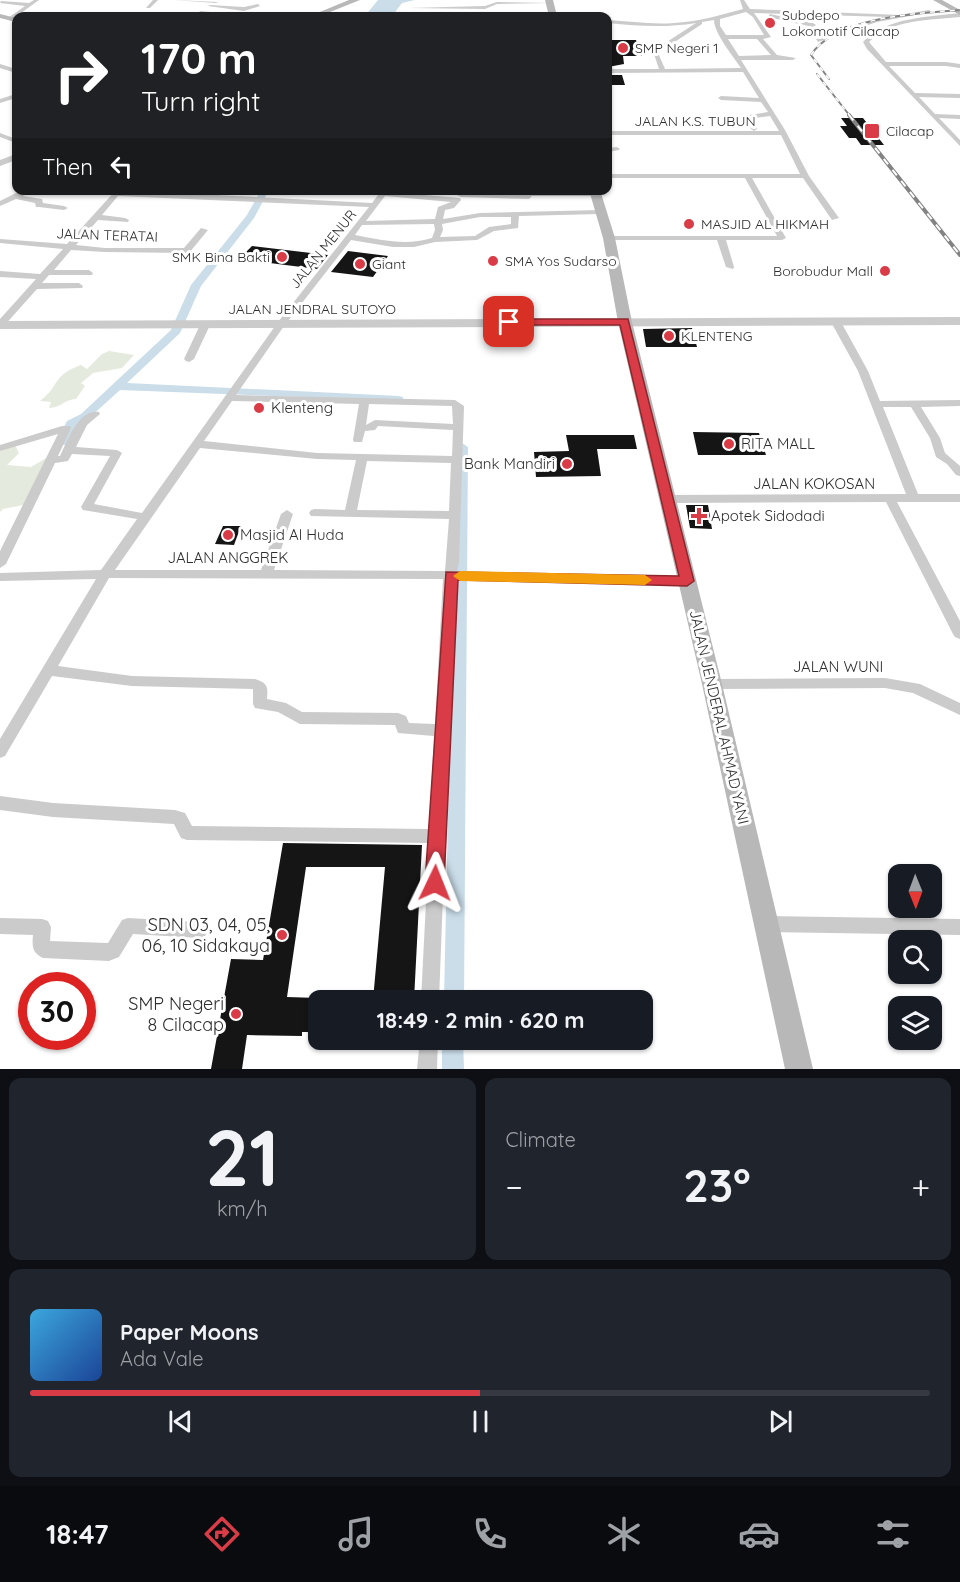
<!DOCTYPE html>
<html lang="en">
<head>
<meta charset="utf-8">
<style>
	:root { --surface:#171b24; --page:#20242c; --text:#f1f3f6; --muted:#9ea1a6; --line:#363941; --accent:#d93c47 }
	body { margin:0; font-family:Quicksand,sans-serif; background:var(--page); color:var(--text); height:100vh; display:flex; flex-direction:column; font-size:22px; white-space:nowrap }
	* { box-sizing:border-box; margin:0 }
	p { font-size:20px; color:var(--muted) }
	.icon { flex:none; width:33px; height:33px; fill:none; stroke:currentColor; stroke-width:2; stroke-linecap:round; stroke-linejoin:round }
	.map { position:relative; height:1069px; overflow:hidden }
	.sheet { display:flex; flex-direction:column; gap:9px; padding:9px; background:#0d0f14; flex:1 }
	.sheet>* { flex:none }
	.banner { position:absolute; left:12px; top:12px; width:600px; height:183px; border-radius:12px; box-shadow:0 2px 4px #0004; background:#202124; color:#fff; overflow:hidden }
	.needle { width:39px; rotate:179deg }
	.fabs { position:absolute; left:888px; top:864px; display:grid; gap:12px }
	.fabs a { display:grid; place-items:center; width:54px; height:54px; border-radius:12px; background:var(--surface); box-shadow:0 2px 4px #0004; font-size:30px }
	.speed { position:absolute; left:18px; top:972px; display:flex; gap:12px; font-size:30px; font-weight:700; text-align:center }
	.speed>* { display:grid; place-content:center; width:78px; height:78px; border-radius:50%; background:var(--surface); box-shadow:0 2px 4px #0004; line-height:1 }
	.speed .limit { border:9px solid #d22; background:#fff; color:#111 }
	.pin { position:absolute; display:grid; place-items:center; width:51px; height:51px; color:#fff; margin:-26px; border-radius:12px; box-shadow:0 3px 9px #0006 }
	.me { position:absolute; width:66px; margin:-33px; rotate:2deg; stroke-linejoin:round; filter:drop-shadow(0 0 4px #0008) }
	.turn { display:flex; align-items:center; gap:21px; height:126px; padding:0 30px; font-size:27px }
	.turn .icon { width:78px; height:78px; stroke-width:2.5 }
	.turn b { display:block; font-size:42px; line-height:51px }
	.then { display:flex; align-items:center; height:57px; padding:0 30px; background:#0003; gap:12px; font-size:22px }
	.big { font-size:45px; font-weight:700; line-height:1.1 }
	.sheet .widget { flex:1; display:flex; flex-direction:column; justify-content:center; gap:9px; min-width:0; padding:0 21px; border-radius:12px; background:var(--page) }
	.sheet .dial { align-items:center; gap:0 }
	.dial b { font-size:78px; line-height:1 }
	.song { display:flex; align-items:center; gap:18px }
	.cover { width:72px; height:72px; border-radius:9px; background:linear-gradient(135deg,hsl(200 70% 55%),hsl(220 70% 35%)) }
	.played { height:6px; border-radius:3px; background:linear-gradient(90deg,var(--accent) 50%,var(--line) 50%) }
	.keys { display:flex; justify-content:space-around; direction:ltr }
	.heat { display:flex; justify-content:space-between; align-items:center; font-size:33px; direction:ltr }
	.sheet .tiles { flex:1; display:grid; gap:9px; grid-template-columns:1fr 1fr }
	.widget:last-child { grid-column:span 2 }
	.trip { position:absolute; left:308px; top:990px; width:345px; height:60px; border-radius:12px; background:var(--surface); box-shadow:0 2px 4px #0004; font-weight:700; line-height:60px; text-align:center }
	.tabs { display:flex; height:96px; justify-content:space-around; align-items:center; background:#090b0e; color:var(--muted) }
	.tabs .icon { width:42px; height:42px }
	.tabs .active { color:var(--accent) }
	.tabs b { font-size:27px; color:var(--text) }
	.map>svg:first-child { display:block }
	.green { fill:#e4eadd }
	.water { fill:#cadde9 }
	.lines { fill:none; stroke-linecap:round; stroke-linejoin:round }
	.canal { fill:#cadde9; fill-rule:evenodd }
	.building { fill:#151515 }
	.minor { fill:#cbcbcb; fill-rule:evenodd }
	.tertiary { fill:#cbcbcb; fill-rule:evenodd }
	.secondary { fill:#b8b8b8; fill-rule:evenodd }
	.rail-far1-casing { stroke:#838383; stroke-width:2 }
	.rail-casing { stroke:#838383; stroke-width:4 }
	.rail-far1 { stroke:#fff; stroke-width:1.5; stroke-dasharray:5; stroke-linecap:butt }
	.rail { stroke:#fff; stroke-width:2; stroke-dasharray:7; stroke-linecap:butt }
	.route { fill:#d93c47; stroke:#8d272e; stroke-width:1.5 }
	.slow { fill:#f59e0b }
	.poi-dot { fill:#d93c47; stroke:#fff; stroke-width:2 }
	.labels { text-anchor:middle; stroke-width:6; stroke-linejoin:round; paint-order:stroke }
	.far-poi-label { font-size:14px; fill:#2e2e2e; stroke:#fff; text-anchor:start }
	.far-street-label { font-size:14px; fill:#2e2e2e; stroke:#fff }
	.poi-label { font-size:15px; fill:#2e2e2e; stroke:#fff; text-anchor:start }
	.street-label { font-size:15px; fill:#2e2e2e; stroke:#fff }
	.near-poi-label { font-size:18px; fill:#2e2e2e; stroke:#fff; text-anchor:end }
</style>
</head>
<body>
<div class="map">
<svg width="960" height="1069" viewBox="0 0 960 1069">
	<rect width="100%" height="100%" fill="#fff"/>
	<path class="green" d="M109,351L134,355L122,368L93,373L81,383L85,386L76,399C65,399 61,408 49,408L51,402L40,401C61,385 51,376 81,365L87,369L102,354Z
		M14,443L19,453L7,465L31,467L48,457L23,505L3,509L0,512V448Z"/>
	<path class="water" d="M378,0H415L402,3L392,16H365Z"/>
	<g class="lines">
		<path class="canal" d="M261,190H269L254,218L201,286L180,333L127,383L399,396L403,397V401L120,390L89,418L76,426L66,445H58L56,442L67,421L81,414L171,330L191,285L247,215Z
			M462,443L468,447L464,1000H444L456,447Z
			M442,1040H463L464,1069H442Z"/>
	</g>
	<path class="building" d="M608,36L611,40H636L642,56H623L624,64L608,67Z
		M608,75H622L625,85H608Z
		M841,118H863L884,145H861L856,138H849L840,126H847Z
		M252,246L328,255L317,269L239,259Z
		M348,251L388,256L373,277L331,272Z
		M692,328L697,347H646L643,329Z
		M693,432L759,433L766,455H698Z
		M566,435H634L637,449H597L601,476L536,477L534,452L569,451Z
		M686,505H708L712,529L690,528Z
		M223,526H241L234,545L215,544Z
		M283,843L422,845L414,1000H373L385,867H306L287,997L318,998V1032H302V1036L247,1035L242,1069H211L231,959L263,960Z"/>
	<g class="lines">
		<path class="minor" d="M34,0H39L10,21L8,18L25,6L0,3L1,1L29,3Z
			M153,0H158L150,8H146Z
			M173,0L218,2L216,3Z
			M740,0H744L750,9L900,15L929,10L932,12L877,22L818,42L816,39L874,20L889,17L754,13L771,37L763,39L777,55L796,58L793,60H741L785,130L809,176L839,218L832,220L803,178H752L786,238L782,240H726L734,267L733,269L726,267L717,240H606L605,238L609,236H777L745,178H608V174H800L781,135H608V131H779L770,116L755,118L757,129L754,131L751,129L749,115L768,112L761,102L721,100L718,98L721,96L759,98L743,72L608,73V69H659L653,51L696,23C666,28 638,26 608,23V20C630,21 651,25 674,23C697,22 721,15 743,9ZM746,12L753,17L764,35H726L720,26V19ZM714,20C714,33 733,56 741,68L665,69L658,53L702,24V22ZM728,39H757L771,55L739,56Z
			M497,2L552,3L497,4L485,9L408,8L485,6Z
			M258,4L260,6L244,11L208,6L210,5L244,7Z
			M200,11L221,13L224,15L221,16L198,14Z
			M497,13L499,14V16H495Z
			M960,13V17C931,20 891,19 869,42L886,62H946L960,64V68L946,66H889L915,93L960,94V98L919,97L935,114L960,115V119L939,118L960,140V146L867,49L863,42C886,17 929,17 960,13Z
			M770,14L813,23L816,25L813,27L768,17Z
			M0,64L16,69V73L0,68Z
			M16,94V98L0,103V99Z
			M0,133L16,139V143L0,137Z
			M617,147L620,149L619,150L608,152V148Z
			M22,190H32L23,196L42,199L43,203L64,206L68,208L64,210L39,207H36L35,203L16,199L0,206V201Z
			M116,190L372,203L378,195L354,193L350,191L389,190L388,192L460,198L461,200L454,208L445,210L443,219L480,213L600,210L604,212L600,214L519,216L518,228L494,231L477,240L435,242L414,247H393L351,240L284,326L236,395L455,400L464,406L459,562L457,571L687,577L691,578L693,581L691,584L687,585L455,579L439,1000H421L429,843L187,840L181,838L174,824L53,817L0,810V796L53,803L175,810L185,813L192,826L429,829L434,736L398,733L395,725L300,724L278,712L255,708L253,704V689L132,686L52,676L5,756L0,758V739L96,579L0,581V573L101,570L137,519L83,510L81,507L110,456L72,454L68,461L55,463L6,564L0,568V551L58,434L0,451V445L62,426H70L71,428L58,456H60C67,442 78,409 99,412L100,414L87,425L76,447L117,450L122,453L94,504L142,513L278,322L369,207L118,196L102,215L125,218L129,220L128,222L98,220L76,245L105,248H184L201,228L208,230L189,253H186L105,252L71,250L54,270H89L93,273L92,275H49L42,283H79L83,286L82,288L37,289L3,327L0,328V319L36,279L0,277V271L40,274L63,249L0,243V239L67,244ZM385,196L451,202L438,207L435,219L366,221ZM480,217H511V224L489,227L475,236L440,237L443,230L442,224ZM434,224L435,230L432,238C406,246 381,240 355,235L362,225ZM232,401L359,404L353,440L354,442H362L365,431L375,430L378,426L453,430L452,456L317,453L204,441ZM369,404L452,406L453,424L375,420L366,425ZM200,448L317,459L356,460L345,510L315,509L311,510L309,513L311,516L449,519L445,571L274,570L293,514L287,510L281,514L261,570H115ZM367,461L451,463L449,511L357,510ZM109,578L443,579L435,724L409,723L406,716L398,713L302,712L286,703L267,699C268,687 268,683 255,679L132,676L58,666Z
			M526,192H595L599,194L595,196H532L529,199L461,197L457,195L461,193L526,195Z
			M836,319L841,322L868,371L880,401L960,400V406L921,407L940,438L945,453L960,466V476L956,475L947,464L936,457L930,438L911,407H883L918,494H960V502H897L960,621V639L955,637L953,634L886,502L667,503L661,499L667,495L906,494L858,371L831,322Z
			M205,322L210,325L194,359L189,362L186,361L184,359L200,325Z
			M885,678L920,684L960,703V715L913,693L885,688L712,689L707,688L705,684L707,680L712,679Z
			M766,916L960,919V935L766,932L760,930L757,924L760,918Z
			M0,918L42,919L48,921L51,927L50,941L108,943L122,920L128,918L199,922L205,924L208,930L205,936L199,938L133,934L119,957L109,961L43,958C32,953 32,946 33,935L0,934Z
			M420,1040H438L437,1069H417Z"/>
		<path class="tertiary" d="M16,154V160L0,166V160Z
			M960,317V325L0,329V321Z"/>
		<path class="secondary" d="M349,0H360L320,16H310Z
			M545,0H553L557,16H549Z
			M933,0H942L960,10V15Z
			M0,14L16,18V22L0,18Z
			M589,190H600L615,238L632,322L722,684L813,1069H785L702,684L618,322L603,238Z"/>
		<defs>
			<path id="rail-far1" d="M817,74L850,116
				M829,79L811,55C835,17 918,13 960,10"/>
			<path id="rail" d="M849,115L960,255"/>
		</defs>
		<use href="#rail-far1" class="rail-far1-casing"/>
		<use href="#rail" class="rail-casing"/>
		<use href="#rail-far1" class="rail-far1"/>
		<use href="#rail" class="rail"/>
	</g>
	<path class="route" d="M628,319L694,581L687,586L458,580L444,883L442,890L435,892L428,890L425,883L446,572L679,576L620,325H509L504,322L509,319Z"/>
	<path class="slow" d="M460,571L645,575L652,580L645,585L460,581L453,576Z"/>
	<g class="poi-dot">
		<circle cx="770" cy="23" r="6"/>
		<circle cx="623" cy="48" r="6"/>
		<rect x="864" y="123" width="16" height="16" rx="3"/>
		<circle cx="689" cy="224" r="6"/>
		<circle cx="282" cy="257" r="6"/>
		<circle cx="493" cy="261" r="6"/>
		<circle cx="360" cy="264" r="6"/>
		<circle cx="885" cy="271" r="6"/>
		<circle cx="669" cy="336" r="6"/>
		<circle cx="259" cy="408" r="6"/>
		<circle cx="729" cy="444" r="6"/>
		<circle cx="567" cy="464" r="6"/>
		<path d="M696 507h6v6h6v6h-6v6h-6v-6h-6v-6h6z"/>
		<circle cx="228" cy="535" r="6"/>
		<circle cx="282" cy="935" r="6"/>
		<circle cx="236" cy="1014" r="6"/>
	</g>
	<g class="labels">
		<g class="far-poi-label">
			<text x="782" y="20">Subdepo<tspan x="782" dy="16">Lokomotif Cilacap</tspan></text>
			<text x="635" y="53">SMP Negeri 1</text>
			<text x="886" y="136">Cilacap</text>
			<text x="701" y="229">MASJID AL HIKMAH</text>
			<text x="270" y="262" text-anchor="end">SMK Bina Bakti</text>
			<text x="505" y="266">SMA Yos Sudarso</text>
			<text x="372" y="269">Giant</text>
			<text x="873" y="276" text-anchor="end">Borobudur Mall</text>
			<text x="681" y="341">KLENTENG</text>
		</g>
		<g class="far-street-label">
			<text x="695" y="126">JALAN K.S. TUBUN</text>
			<text transform="translate(107 235) rotate(2)" y="5">JALAN TERATAI</text>
			<text transform="translate(323 249) rotate(-51)" y="5">JALAN MENUR</text>
			<text x="312" y="314">JALAN JENDRAL SUTOYO</text>
		</g>
		<g class="poi-label">
			<text x="271" y="413">Klenteng</text>
			<text x="741" y="449">RITA MALL</text>
			<text x="555" y="469" text-anchor="end">Bank Mandiri</text>
			<text x="711" y="521">Apotek Sidodadi</text>
			<text x="240" y="540">Masjid Al Huda</text>
		</g>
		<g class="street-label">
			<text x="814" y="489">JALAN KOKOSAN</text>
			<text x="228" y="563">JALAN ANGGREK</text>
			<text x="838" y="672">JALAN WUNI</text>
			<text transform="translate(719 717) rotate(77)" y="5">JALAN JENDERAL AHMAD YANI</text>
		</g>
		<g class="near-poi-label">
			<text x="270" y="931">SDN 03, 04, 05,<tspan x="270" dy="21">06, 10 Sidakaya</tspan></text>
			<text x="224" y="1010">SMP Negeri<tspan x="224" dy="21">8 Cilacap</tspan></text>
		</g>
	</g>
</svg>
<div class="fabs">
<a><svg class="needle" viewBox="-14 -14 28 28"><path d="M0-13l5 13h-10z" fill="#e53935"/><path d="M0 13l5-13h-10z" fill="#9ea1a6"/></svg></a>
<a><svg class="icon" aria-label="search" viewBox="0 0 24 24"><circle cx="10" cy="10" r="6"/><path d="M15 15l6 6"/></svg></a>
<a><svg class="icon" aria-label="layers" viewBox="0 0 24 24"><path d="M12 4l9 5-9 5-9-5zM3 14l9 5 9-5"/></svg></a>
</div>
<div class="speed"><div class="limit">30</div></div>
<div class="pin" style="left:509px;top:322px;background:#d93025"><svg class="icon" aria-label="arrive" viewBox="0 0 24 24"><path d="M6 21V4h12l-3 4 3 4H6"/></svg></div>
<svg class="me" style="left:435px;top:883px" viewBox="-20 -20 40 40"><path d="M0-17L14 15 0 8-14 15z" fill="#d93c47" stroke="#fff" stroke-width="4"/></svg>
<div class="trip">18:49 · 2 min · 620 m</div>
<div class="banner">
<div class="turn"><svg class="icon" aria-label="right" viewBox="0 0 24 24"><path d="M7 20v-9h11M14 6l5 5-5 5"/></svg><div><b>170 m</b>Turn right</div></div>
<div class="then">Then<svg class="icon" aria-label="left" viewBox="0 0 24 24"><path d="M17 20v-9H6M10 6l-5 5 5 5"/></svg></div>
</div>
</div>
<section class="sheet">
<div class="tiles">
<div class="widget dial"><b>21</b><p>km/h</p></div>
<div class="widget"><p>Climate</p>
<div class="heat"><a>−</a><b class="big">23°</b><a>+</a></div>
</div>
<div class="widget">
<div class="song"><i class="cover"></i><div><b>Paper Moons</b><p>Ada Vale</p></div></div>
<div class="played"></div>
<div class="keys"><svg class="icon" aria-label="previous" viewBox="0 0 24 24"><path d="M18 5L8 12l10 7zM5 5v14"/></svg><svg class="icon" aria-label="pause" viewBox="0 0 24 24"><path d="M8 5v14M16 5v14"/></svg><svg class="icon" aria-label="next" viewBox="0 0 24 24"><path d="M6 5l10 7-10 7zM19 5v14"/></svg></div>
</div>
</div>
</section>
<nav class="tabs">
<b>18:47</b>
<svg class="icon active" aria-label="directions" viewBox="0 0 24 24"><path d="M12 3l9 9-9 9-9-9zM9 14v-3h6M13 9l2 2-2 2"/></svg>
<svg class="icon" aria-label="music" viewBox="0 0 24 24"><path d="M9 18V5l10-2v13"/><circle cx="6" cy="18" r="3"/><circle cx="16" cy="16" r="3"/></svg>
<svg class="icon" aria-label="phone" viewBox="0 0 24 24"><path d="M5 4h4l2 5-3 2q2 4 5 5l2-3 5 2v4C11 20 4 13 5 4z"/></svg>
<svg class="icon" aria-label="climate" viewBox="0 0 24 24"><path d="M12 3v18M4 7l16 10M4 17L20 7"/></svg>
<svg class="icon" aria-label="car" viewBox="0 0 24 24"><path d="M5 17H2v-5l4-1 3-4h7l3 4 3 1v5h-3M9 17h6M6 11h13"/><circle cx="7" cy="17" r="2"/><circle cx="17" cy="17" r="2"/></svg>
<svg class="icon" aria-label="filters" viewBox="0 0 24 24"><path d="M4 7h16M4 17h16"/><circle cx="9" cy="7" r="2"/><circle cx="15" cy="17" r="2"/></svg>
</nav>
</body>
</html>
